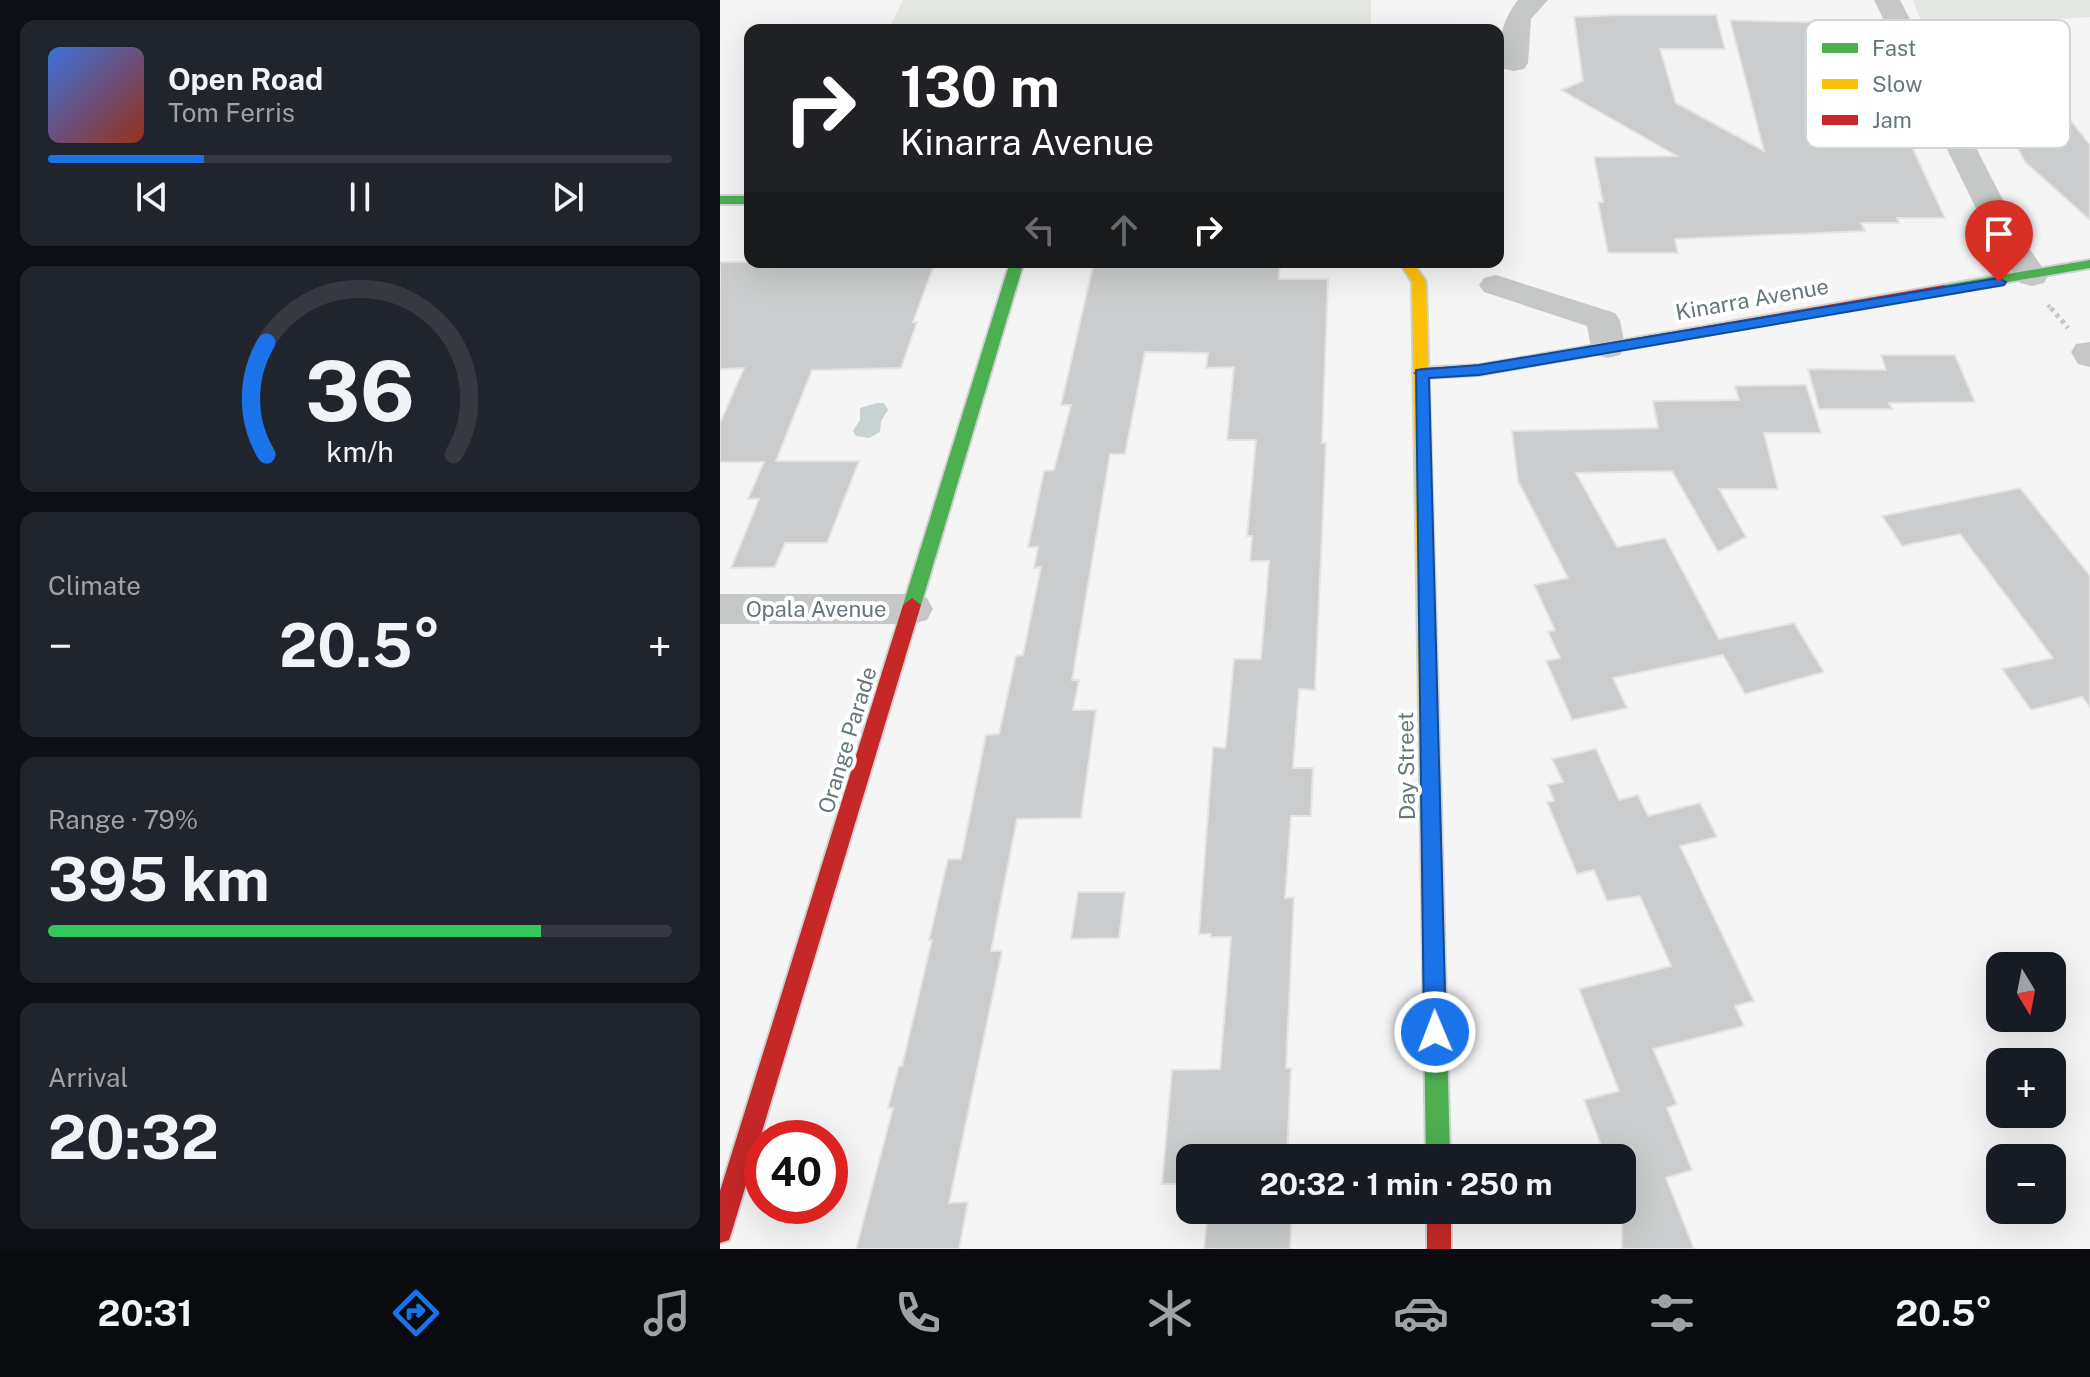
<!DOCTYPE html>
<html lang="en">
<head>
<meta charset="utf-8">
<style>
	:root { --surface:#171b24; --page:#20242c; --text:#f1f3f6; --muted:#9ea1a6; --line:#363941; --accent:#1a73e8 }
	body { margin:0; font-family:"Public Sans",sans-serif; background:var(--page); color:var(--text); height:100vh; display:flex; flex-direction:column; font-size:30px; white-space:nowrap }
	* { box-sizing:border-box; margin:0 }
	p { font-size:26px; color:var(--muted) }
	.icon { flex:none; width:44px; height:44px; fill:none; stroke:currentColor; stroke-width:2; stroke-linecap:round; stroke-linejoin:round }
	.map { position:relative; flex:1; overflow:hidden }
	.sheet { display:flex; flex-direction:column; gap:20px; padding:20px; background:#0d0f14; width:720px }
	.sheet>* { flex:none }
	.guide { position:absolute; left:24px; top:24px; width:760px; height:244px; border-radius:16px; box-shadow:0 8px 32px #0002; background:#202124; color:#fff; overflow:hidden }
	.needle { width:52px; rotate:170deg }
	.tools { position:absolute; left:1266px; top:952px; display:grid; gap:16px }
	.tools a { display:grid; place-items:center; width:80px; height:80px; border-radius:16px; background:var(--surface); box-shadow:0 8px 32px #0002; font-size:40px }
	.speed { position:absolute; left:24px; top:1120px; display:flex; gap:16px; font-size:40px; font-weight:700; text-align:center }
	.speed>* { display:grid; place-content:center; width:104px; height:104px; border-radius:50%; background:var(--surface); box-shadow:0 8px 32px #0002; line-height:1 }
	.speed .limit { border:12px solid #d22; background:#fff; color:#111 }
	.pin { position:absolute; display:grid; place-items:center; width:68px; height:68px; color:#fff; margin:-82px -34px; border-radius:50% 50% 50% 0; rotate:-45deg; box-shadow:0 0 8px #0007 }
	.pin .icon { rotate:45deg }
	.me { position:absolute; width:88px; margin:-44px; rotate:359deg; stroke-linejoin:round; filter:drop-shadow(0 0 6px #0008) }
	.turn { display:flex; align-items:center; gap:28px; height:168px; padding:0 24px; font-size:36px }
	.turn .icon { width:104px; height:104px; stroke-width:2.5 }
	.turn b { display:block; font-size:56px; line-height:68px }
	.lanes { display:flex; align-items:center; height:76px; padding:0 24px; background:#0003; justify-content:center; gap:40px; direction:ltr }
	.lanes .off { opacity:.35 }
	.big { font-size:60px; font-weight:700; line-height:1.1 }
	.sheet .widget { flex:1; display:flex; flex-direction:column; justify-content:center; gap:12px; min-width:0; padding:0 28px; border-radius:16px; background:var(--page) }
	.sheet .dial { align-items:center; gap:0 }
	.dial svg { height:208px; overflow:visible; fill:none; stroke:var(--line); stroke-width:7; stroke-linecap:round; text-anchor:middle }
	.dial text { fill:var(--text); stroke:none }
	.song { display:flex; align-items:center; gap:24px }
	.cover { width:96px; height:96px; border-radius:12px; background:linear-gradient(135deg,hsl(220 70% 55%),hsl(10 70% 35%)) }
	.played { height:8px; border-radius:4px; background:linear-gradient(90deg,var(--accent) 25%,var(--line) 25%) }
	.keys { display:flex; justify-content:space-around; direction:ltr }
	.heat { display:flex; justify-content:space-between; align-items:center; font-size:44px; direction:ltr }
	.charge { height:12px; border-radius:6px; background:linear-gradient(90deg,#34c759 79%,var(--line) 0) }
	.trip { position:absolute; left:456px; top:1144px; width:460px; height:80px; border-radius:16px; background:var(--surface); box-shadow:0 8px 32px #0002; font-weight:700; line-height:80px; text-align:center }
	.tabs { display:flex; height:128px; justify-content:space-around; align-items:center; background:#090b0e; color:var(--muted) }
	.tabs .icon { width:56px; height:56px }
	.tabs .selected { color:var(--accent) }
	.tabs b { font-size:36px; color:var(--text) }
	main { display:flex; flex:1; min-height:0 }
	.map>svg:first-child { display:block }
	.green { fill:#e4e7e2 }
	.water { fill:#c8d2d3 }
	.building { fill:#cacccd; stroke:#e4e4e4; stroke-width:2 }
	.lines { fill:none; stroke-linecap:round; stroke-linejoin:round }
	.fast-casing { stroke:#d0d1d2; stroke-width:4 }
	.slow-casing { stroke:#d0d1d2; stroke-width:4 }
	.jam-casing { stroke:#d0d1d2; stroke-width:4 }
	.path-far1 { stroke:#c4c5c6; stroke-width:4; stroke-dasharray:3 3; stroke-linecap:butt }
	.path { stroke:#c4c5c6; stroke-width:5; stroke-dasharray:4 4; stroke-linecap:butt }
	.street { fill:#c6c8c8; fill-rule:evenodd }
	.fast { fill:#4caf50; fill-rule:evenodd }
	.slow { fill:#ffc107; fill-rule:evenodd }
	.jam { fill:#c62828; fill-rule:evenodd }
	.route { fill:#1a73e8; stroke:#114b97; stroke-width:2 }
	.labels { text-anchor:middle; stroke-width:8; stroke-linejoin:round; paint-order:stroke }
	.street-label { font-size:22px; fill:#64777c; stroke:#fff }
	.key { fill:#fff; stroke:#d0d6d8; stroke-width:2 }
	.key-label { font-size:22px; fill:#64777c }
</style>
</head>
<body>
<main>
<section class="sheet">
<div class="widget">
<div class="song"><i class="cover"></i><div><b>Open Road</b><p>Tom Ferris</p></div></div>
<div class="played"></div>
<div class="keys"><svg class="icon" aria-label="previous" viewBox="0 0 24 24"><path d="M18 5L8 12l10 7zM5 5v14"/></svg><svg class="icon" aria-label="pause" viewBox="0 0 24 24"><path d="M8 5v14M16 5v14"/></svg><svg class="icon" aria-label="next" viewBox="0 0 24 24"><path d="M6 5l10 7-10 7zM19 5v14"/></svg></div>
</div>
<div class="widget dial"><svg viewBox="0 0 100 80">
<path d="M14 69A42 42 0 1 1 86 69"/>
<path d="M14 69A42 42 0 0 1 14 26" stroke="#1a73e8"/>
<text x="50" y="56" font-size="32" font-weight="700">36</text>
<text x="50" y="72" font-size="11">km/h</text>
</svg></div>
<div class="widget"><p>Climate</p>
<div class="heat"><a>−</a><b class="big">20.5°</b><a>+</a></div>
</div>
<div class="widget"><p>Range · 79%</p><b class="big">395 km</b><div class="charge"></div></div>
<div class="widget"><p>Arrival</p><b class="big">20:32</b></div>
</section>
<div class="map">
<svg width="1370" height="1249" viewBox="0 0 1370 1249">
	<rect width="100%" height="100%" fill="#f5f5f5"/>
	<path class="green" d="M183,0H651V30H168Z
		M1193,0H1370V17L1203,27Z"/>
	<path class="water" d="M157,403H164L168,410L161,421L160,432L149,438L136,436L133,431L140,420V408Z"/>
	<path class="building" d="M897,15H996L1005,49H940L956,103L1044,151L1010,20L1118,23L1159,121H1180L1225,218H1177L1179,223H1141L1145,231L955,239L958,253H888L878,202H883L874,157L957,156L841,90L863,81L854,17Z
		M1235,27H1308L1337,81L1319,80L1370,145V220L1305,162Z
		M0,262H215L193,322H197L181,368L92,370L56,461H139L107,543H65L55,567L11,568L39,499H28L44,462H0V423L24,368L0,369Z
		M374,262H560L559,279H608L602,443H606L595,690L579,689L573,768H593L591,816H571L565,898L574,897L566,1068H571L567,1158H470V1184H442L452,1070L500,1069L511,937H490L491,934H479L493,747L505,748L506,744L514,659H541L549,561H530L532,536H527L536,440H507L514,367L486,368L488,353L425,352L405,454H390L352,680H359L353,710H376L361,818L297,819L271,951H282L229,1203L248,1202L239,1249H136L173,1108H168L179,1066H182L212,940H209L228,859H241L266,735L279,734L296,656L303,655L321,567L314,568L318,547H308L324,471L334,470L351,405H341Z
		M1161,355H1235L1255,402L1169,403L1172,409H1099L1088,369L1166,370Z
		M1086,385L1101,433H1044L1058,489H999L1026,537L998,552L952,471L856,473L897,547L945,538L999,639L1074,623L1104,672L1025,694L1003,655L893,678L907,708L852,720L826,661L840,658L828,632L835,630L814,585L848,578L798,481L792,431L938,428L933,401L1019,400L1015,386Z
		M1300,488L1370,576V707L1362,697L1311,710L1282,669L1333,658L1240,534L1182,546L1162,516Z
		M876,749L899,800L918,795L928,816L980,803L997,837L960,846L1034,1001L1015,1006L1024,1026L933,1049L957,1104L947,1108L972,1170L946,1178L974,1249H902V1158H886L864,1100L899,1091L859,989L951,966L920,896L887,901L874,870L857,874L827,802L834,801L828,785L843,782L832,759Z
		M358,892H405L399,938L351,939Z
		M488,1210H572L570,1249H484Z"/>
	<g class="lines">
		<defs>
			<path id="fast" d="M0,196H30V204H0Z
				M1370,260V268L1224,293L1217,289L1224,285Z
				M290,262H304L201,605L192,612L183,605Z
				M710,764L717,766L720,772L730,1158H706L700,772L703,766Z"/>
			<path id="slow" d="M679,262H693L706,282L720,772L717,778L710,780L703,778L700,772L692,282Z"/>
			<path id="jam" d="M1224,285L1231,289L1229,292L759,375L701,378L693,373L701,368L759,365Z
				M192,598L201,605L12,1231L9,1240L0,1243V1191L183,605Z
				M707,1210H731V1249H707Z"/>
		</defs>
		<use href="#fast" class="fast-casing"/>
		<use href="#slow" class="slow-casing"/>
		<use href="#jam" class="jam-casing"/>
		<path class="path-far1" d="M1328,305L1332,310"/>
		<path class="path" d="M1331,308L1348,328"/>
		<path class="street" d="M798,0H828L811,19L808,63L804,69L794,71L784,69C772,50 785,15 798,0Z
			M1154,0H1180L1303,239L1328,276L1324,283L1312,286L1300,283L1271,239Z
			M776,275L895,313L900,320L905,347L900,355L888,358L876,355L871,347L867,326L764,292L759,285L764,278Z
			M1370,342V367L1358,364L1351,352L1356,344Z
			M0,594H192L207,598L213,609L207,620L192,624H0Z"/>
		<use href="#fast" class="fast"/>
		<use href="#slow" class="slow"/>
		<use href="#jam" class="jam"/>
	</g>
	<path class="route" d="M1279,278L1286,282L1284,285L759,375L709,378L726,1032L723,1040L715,1043L707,1040L704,1032L696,370L759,365Z"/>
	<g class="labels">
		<g class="street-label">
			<text transform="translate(1032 299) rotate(-10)" y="8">Kinarra Avenue</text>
			<text x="96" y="617">Opala Avenue</text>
			<text transform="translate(127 740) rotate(-73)" y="8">Orange Parade</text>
			<text transform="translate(686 766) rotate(-91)" y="8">Day Street</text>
		</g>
	</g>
	<rect x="1086" y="20" width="264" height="128" rx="12" class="key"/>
	<rect x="1102" y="43" width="36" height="10" fill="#4caf50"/>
	<rect x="1102" y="79" width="36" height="10" fill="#ffc107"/>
	<rect x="1102" y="115" width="36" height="10" fill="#c62828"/>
	<g class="key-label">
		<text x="1152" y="56">Fast</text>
		<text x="1152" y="92">Slow</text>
		<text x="1152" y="128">Jam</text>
	</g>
</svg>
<div class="tools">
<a><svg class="needle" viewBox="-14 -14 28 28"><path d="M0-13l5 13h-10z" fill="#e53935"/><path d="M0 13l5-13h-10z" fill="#9ea1a6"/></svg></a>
<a>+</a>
<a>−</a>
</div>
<div class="speed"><div class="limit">40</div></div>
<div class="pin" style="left:1279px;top:282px;background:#d93025"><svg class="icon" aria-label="arrive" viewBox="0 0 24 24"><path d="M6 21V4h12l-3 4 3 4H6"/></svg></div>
<svg class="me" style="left:715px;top:1032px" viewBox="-20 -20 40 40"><circle r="17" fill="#1a73e8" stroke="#fff" stroke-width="3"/><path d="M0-11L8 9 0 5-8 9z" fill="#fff"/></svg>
<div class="trip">20:32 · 1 min · 250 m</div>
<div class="guide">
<div class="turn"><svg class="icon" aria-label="right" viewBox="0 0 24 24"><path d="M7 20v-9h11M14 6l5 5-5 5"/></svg><div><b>130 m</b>Kinarra Avenue</div></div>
<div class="lanes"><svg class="icon off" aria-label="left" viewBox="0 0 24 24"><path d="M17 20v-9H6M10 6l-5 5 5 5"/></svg><svg class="icon off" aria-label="ahead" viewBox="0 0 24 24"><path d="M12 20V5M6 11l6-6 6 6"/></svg><svg class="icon" aria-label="right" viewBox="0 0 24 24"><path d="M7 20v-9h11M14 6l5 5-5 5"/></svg></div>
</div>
</div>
</main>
<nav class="tabs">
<b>20:31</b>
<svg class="icon selected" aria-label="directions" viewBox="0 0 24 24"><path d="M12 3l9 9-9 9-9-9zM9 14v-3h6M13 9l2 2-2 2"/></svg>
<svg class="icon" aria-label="music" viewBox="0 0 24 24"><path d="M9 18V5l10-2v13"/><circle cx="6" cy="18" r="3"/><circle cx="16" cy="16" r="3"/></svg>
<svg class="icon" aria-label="phone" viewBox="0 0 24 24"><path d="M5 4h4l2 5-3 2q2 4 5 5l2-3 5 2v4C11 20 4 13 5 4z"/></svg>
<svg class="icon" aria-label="climate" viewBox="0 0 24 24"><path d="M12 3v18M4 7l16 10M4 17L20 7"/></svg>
<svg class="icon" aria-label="car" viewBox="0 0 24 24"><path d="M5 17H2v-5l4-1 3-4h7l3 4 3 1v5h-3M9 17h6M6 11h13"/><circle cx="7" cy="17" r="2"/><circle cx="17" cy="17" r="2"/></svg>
<svg class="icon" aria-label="filters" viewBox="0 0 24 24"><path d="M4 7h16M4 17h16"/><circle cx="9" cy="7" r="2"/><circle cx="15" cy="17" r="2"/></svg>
<b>20.5°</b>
</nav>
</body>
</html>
